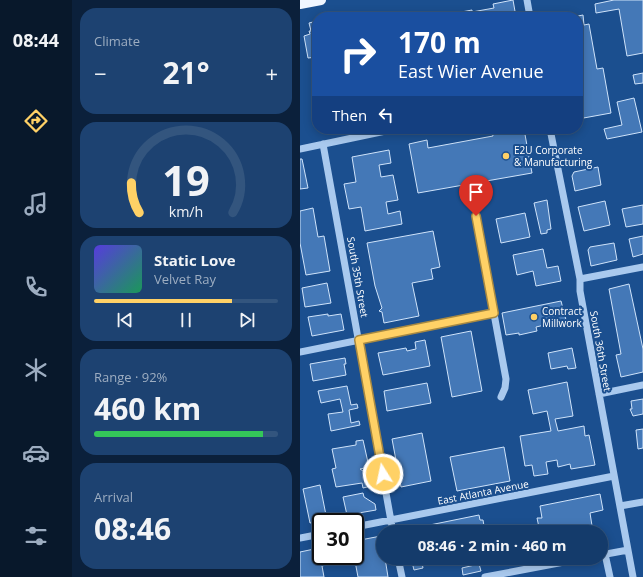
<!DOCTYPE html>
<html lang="en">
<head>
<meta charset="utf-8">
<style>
	:root { --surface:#143b6b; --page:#1d4271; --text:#f1f3f6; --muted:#9dadc1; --line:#33557e; --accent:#ffd166 }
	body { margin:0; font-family:"Open Sans",sans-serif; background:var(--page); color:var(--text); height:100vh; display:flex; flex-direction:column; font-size:15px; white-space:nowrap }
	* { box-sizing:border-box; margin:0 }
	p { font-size:13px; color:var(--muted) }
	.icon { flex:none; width:22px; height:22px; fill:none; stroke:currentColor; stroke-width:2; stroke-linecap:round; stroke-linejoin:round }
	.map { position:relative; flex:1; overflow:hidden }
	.side { display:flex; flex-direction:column; gap:8px; padding:8px; background:#0b203b; width:228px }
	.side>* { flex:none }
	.banner { position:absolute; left:12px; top:12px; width:271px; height:122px; border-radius:16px; box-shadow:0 2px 10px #0003,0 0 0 1px var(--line); background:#1a4fa0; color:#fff; overflow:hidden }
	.speed { position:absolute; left:12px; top:513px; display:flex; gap:8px; font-size:20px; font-weight:700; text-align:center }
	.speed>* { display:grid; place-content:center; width:52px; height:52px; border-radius:50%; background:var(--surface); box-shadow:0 2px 10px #0003,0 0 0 1px var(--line); line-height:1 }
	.speed .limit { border:2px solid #111; border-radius:6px; background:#fff; color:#111 }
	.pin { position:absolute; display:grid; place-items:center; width:34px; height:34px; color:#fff; margin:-41px -17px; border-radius:50% 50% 50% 0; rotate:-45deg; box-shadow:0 0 4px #0007 }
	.pin .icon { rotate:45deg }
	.me { position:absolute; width:44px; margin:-22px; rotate:350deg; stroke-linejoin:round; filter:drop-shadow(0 0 3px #0008) }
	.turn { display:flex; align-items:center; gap:14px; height:84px; padding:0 20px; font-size:18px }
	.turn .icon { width:52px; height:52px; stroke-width:2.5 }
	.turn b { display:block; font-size:28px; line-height:34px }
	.then { display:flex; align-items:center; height:38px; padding:0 20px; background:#0003; gap:8px; font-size:15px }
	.big { font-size:30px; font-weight:700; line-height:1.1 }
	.side .card { flex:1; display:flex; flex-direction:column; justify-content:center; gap:6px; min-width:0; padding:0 14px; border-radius:16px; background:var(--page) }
	.side .dial { align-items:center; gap:0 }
	.dial svg { height:104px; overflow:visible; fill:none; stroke:var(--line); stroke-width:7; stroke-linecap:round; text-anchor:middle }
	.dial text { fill:var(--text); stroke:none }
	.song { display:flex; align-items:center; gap:12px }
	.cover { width:48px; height:48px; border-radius:6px; background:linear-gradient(135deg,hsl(250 70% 55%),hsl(150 70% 35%)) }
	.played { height:4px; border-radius:2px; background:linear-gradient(90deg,var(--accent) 75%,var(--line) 75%) }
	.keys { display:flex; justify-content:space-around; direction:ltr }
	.heat { display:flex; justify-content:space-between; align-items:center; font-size:22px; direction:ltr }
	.charge { height:6px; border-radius:3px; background:linear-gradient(90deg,#34c759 92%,var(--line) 0) }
	.trip { position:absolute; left:76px; top:525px; width:232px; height:40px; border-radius:20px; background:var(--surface); box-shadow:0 2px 10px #0003,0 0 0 1px var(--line); font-weight:700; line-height:40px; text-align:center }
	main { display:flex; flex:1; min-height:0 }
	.tab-bar { display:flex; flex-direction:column; width:72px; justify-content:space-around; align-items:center; background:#08182b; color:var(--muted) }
	.tab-bar .icon { width:28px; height:28px }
	.tab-bar .on { color:var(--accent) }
	.tab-bar b { font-size:18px; color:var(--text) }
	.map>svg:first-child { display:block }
	.building { fill:#4478b7; stroke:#cfe3fa }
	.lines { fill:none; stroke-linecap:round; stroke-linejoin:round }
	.minor { stroke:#a9c9ee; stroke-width:7 }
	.major { stroke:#f0f6ff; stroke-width:10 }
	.route-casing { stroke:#a68842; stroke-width:10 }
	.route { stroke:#ffd166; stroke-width:7 }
	.poi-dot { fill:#ffd166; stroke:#1b4f8f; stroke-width:1.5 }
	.labels { text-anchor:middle; stroke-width:4; stroke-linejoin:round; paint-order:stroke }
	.poi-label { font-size:10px; fill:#fff; stroke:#1b4f8f; text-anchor:start }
	.street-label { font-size:10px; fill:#fff; stroke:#1b4f8f }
</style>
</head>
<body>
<main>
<nav class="tab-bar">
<b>08:44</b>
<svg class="icon on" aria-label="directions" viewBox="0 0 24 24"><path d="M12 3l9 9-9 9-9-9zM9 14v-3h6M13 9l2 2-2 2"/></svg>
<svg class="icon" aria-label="music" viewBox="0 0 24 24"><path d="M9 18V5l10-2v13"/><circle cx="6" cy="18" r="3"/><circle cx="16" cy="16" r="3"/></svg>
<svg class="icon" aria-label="phone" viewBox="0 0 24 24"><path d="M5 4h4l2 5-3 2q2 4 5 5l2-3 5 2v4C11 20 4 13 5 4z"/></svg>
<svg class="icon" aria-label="climate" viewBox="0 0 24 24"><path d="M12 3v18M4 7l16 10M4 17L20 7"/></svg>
<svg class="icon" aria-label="car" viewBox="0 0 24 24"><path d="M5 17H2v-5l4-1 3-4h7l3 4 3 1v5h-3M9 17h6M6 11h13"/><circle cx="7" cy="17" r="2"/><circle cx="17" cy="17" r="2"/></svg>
<svg class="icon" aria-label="filters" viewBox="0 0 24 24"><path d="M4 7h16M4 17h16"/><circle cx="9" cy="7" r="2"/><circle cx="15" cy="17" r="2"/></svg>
</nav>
<section class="side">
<div class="card"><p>Climate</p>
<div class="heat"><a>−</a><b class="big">21°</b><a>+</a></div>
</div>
<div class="card dial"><svg viewBox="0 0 100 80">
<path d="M14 69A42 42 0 1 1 86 69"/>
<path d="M14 69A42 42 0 0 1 8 46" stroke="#ffd166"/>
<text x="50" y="56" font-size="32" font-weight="700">19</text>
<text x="50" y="72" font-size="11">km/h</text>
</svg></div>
<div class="card">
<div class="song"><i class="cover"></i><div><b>Static Love</b><p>Velvet Ray</p></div></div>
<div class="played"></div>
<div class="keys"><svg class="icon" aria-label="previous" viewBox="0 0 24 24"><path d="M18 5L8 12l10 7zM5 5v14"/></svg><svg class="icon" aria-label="pause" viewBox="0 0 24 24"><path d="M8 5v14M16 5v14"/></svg><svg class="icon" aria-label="next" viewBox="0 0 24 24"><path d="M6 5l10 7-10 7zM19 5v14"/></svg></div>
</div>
<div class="card"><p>Range · 92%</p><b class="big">460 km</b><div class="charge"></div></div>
<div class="card"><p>Arrival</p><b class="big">08:46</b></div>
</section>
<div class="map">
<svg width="343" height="577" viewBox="0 0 343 577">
	<rect width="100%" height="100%" fill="#1b4f8f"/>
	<path class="building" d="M213,0L216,17H138L137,15L156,12V13L172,10V12L194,8L193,4Z
		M314,0H343V53L327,56L319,9L296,13L295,4Z
		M283,15L284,25L289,24L297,69L303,68L311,113L278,119V16Z
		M17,21V57L8,58L4,36L10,34L9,31H11L9,23Z
		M343,73V83L335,84L333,75Z
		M334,98L342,132L307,139L304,129L322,125L317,102Z
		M192,129H224L232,173L118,193L109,144L127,140L128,148L193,136Z
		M89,150L91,163L79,165L81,177L93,175L98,200L86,202L88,214L100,211L102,224L65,231L61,207L49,209L44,184L56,182L52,157Z
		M0,159H2L8,188L0,189Z
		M298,167L301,185L275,191L272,176L274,172Z
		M247,200L251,229L247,230V233L241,234L234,203Z
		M305,201L310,225L284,231L278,207Z
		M343,205V224L326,227L322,209Z
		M13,208L18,237L24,236L30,271L6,275L0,243V211Z
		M225,213L230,237L201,243L196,219Z
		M133,231L140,267L131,269L133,279L112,283L119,316L84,323L82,312L79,311L82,308L75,286L67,243Z
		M343,236V254L333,257L329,239Z
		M314,243L317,260L291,266L288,250L290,247Z
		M243,249L247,268L258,266L261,281L236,286L233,271L217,275L213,255Z
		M27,283L31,303L5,307L2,288Z
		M329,284L343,349V372L321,377L316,355L321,354L309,289Z
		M261,301L266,320L236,327L237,331L219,335V333L206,335L202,313Z
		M28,314V316L41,314L44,330L12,336L8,317Z
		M171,331L182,391L152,397L141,337Z
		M125,340L130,366L83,375L78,353L106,348L107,351L116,349L115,342Z
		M272,348L276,368L268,369L267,366L251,369L248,353Z
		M45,358L46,364H44L46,375L13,381L10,364Z
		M267,382L273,416L255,419L258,431L284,426L285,436L289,435L295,465L271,469L270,464L258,467L257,460L246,462L248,474L234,476L232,465L225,466L220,436L251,431L247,411L233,414L228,390Z
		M127,383L131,403L87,411L84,391Z
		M47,386L51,405L57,404L58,408L49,410L51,423L59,421L60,425L31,431L28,414L43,412L40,399L21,403L18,391Z
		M343,399V414L333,416L330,409H332L331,401Z
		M343,429V448L338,449L336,430Z
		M122,433L131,481L101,487L92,439Z
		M63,440L69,467L60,469L69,475L71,486L63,488L62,483L36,487L32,469L36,468L32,449L56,445V441Z
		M204,447L210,481L157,491L150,457Z
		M20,485L27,520L10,523L3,489Z
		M63,493L64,497L75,504L76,510L47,515L43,497Z
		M300,494L303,510L290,513L293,532H240L237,518H242L240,506Z
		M179,515L180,520H183L185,532H105V530Z
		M81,536L83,547V558H85L88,577H58L54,556L55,541Z
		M19,548L21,556H24L26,565L22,566L24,577H0V552Z
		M111,558H121L123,568L114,570Z
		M179,564L181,571L163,575L162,568Z"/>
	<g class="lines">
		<path class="minor" d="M227,0L230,17
			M250,129L280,279V291L333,577
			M23,144L93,532
			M0,149L95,129
			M176,216L206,379L205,388L201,397
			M280,279L343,267
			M0,352L194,313
			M299,394L343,385
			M320,506L343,502
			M55,527L314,476
			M0,538L21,534
			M305,554L310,577
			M301,555L328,550
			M98,558L102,577
			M185,577L285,558"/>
		<path class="major" d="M0,4L21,0"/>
	</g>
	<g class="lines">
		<defs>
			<path id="route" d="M83,474L59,340L194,313L176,216"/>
		</defs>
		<use href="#route" class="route-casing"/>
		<use href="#route" class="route"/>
	</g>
	<g class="poi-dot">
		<circle cx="206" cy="156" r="4"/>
		<circle cx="234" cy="317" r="4"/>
	</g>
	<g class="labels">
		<g class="poi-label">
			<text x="214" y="154">E2U Corporate<tspan x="214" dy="12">&amp; Manufacturing</tspan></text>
			<text x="242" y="315">Contract<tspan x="242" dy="12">Millwork</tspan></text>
		</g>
		<g class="street-label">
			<text transform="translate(58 277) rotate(80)" y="4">South 35th Street</text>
			<text transform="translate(301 351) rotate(80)" y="4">South 36th Street</text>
			<text transform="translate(183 492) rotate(-11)" y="4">East Atlanta Avenue</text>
		</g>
	</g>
</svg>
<div class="speed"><div class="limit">30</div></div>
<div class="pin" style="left:176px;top:216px;background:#d93025"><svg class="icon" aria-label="arrive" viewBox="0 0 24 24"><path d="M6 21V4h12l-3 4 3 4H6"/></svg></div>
<svg class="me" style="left:83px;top:474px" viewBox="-20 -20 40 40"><circle r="17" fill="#ffd166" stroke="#fff" stroke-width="3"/><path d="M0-11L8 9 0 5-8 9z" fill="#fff"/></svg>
<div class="trip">08:46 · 2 min · 460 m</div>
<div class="banner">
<div class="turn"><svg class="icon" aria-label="right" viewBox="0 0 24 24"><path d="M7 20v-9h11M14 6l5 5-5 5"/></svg><div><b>170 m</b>East Wier Avenue</div></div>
<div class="then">Then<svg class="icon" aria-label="left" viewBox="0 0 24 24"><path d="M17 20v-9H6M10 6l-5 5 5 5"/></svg></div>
</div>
</div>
</main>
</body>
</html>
